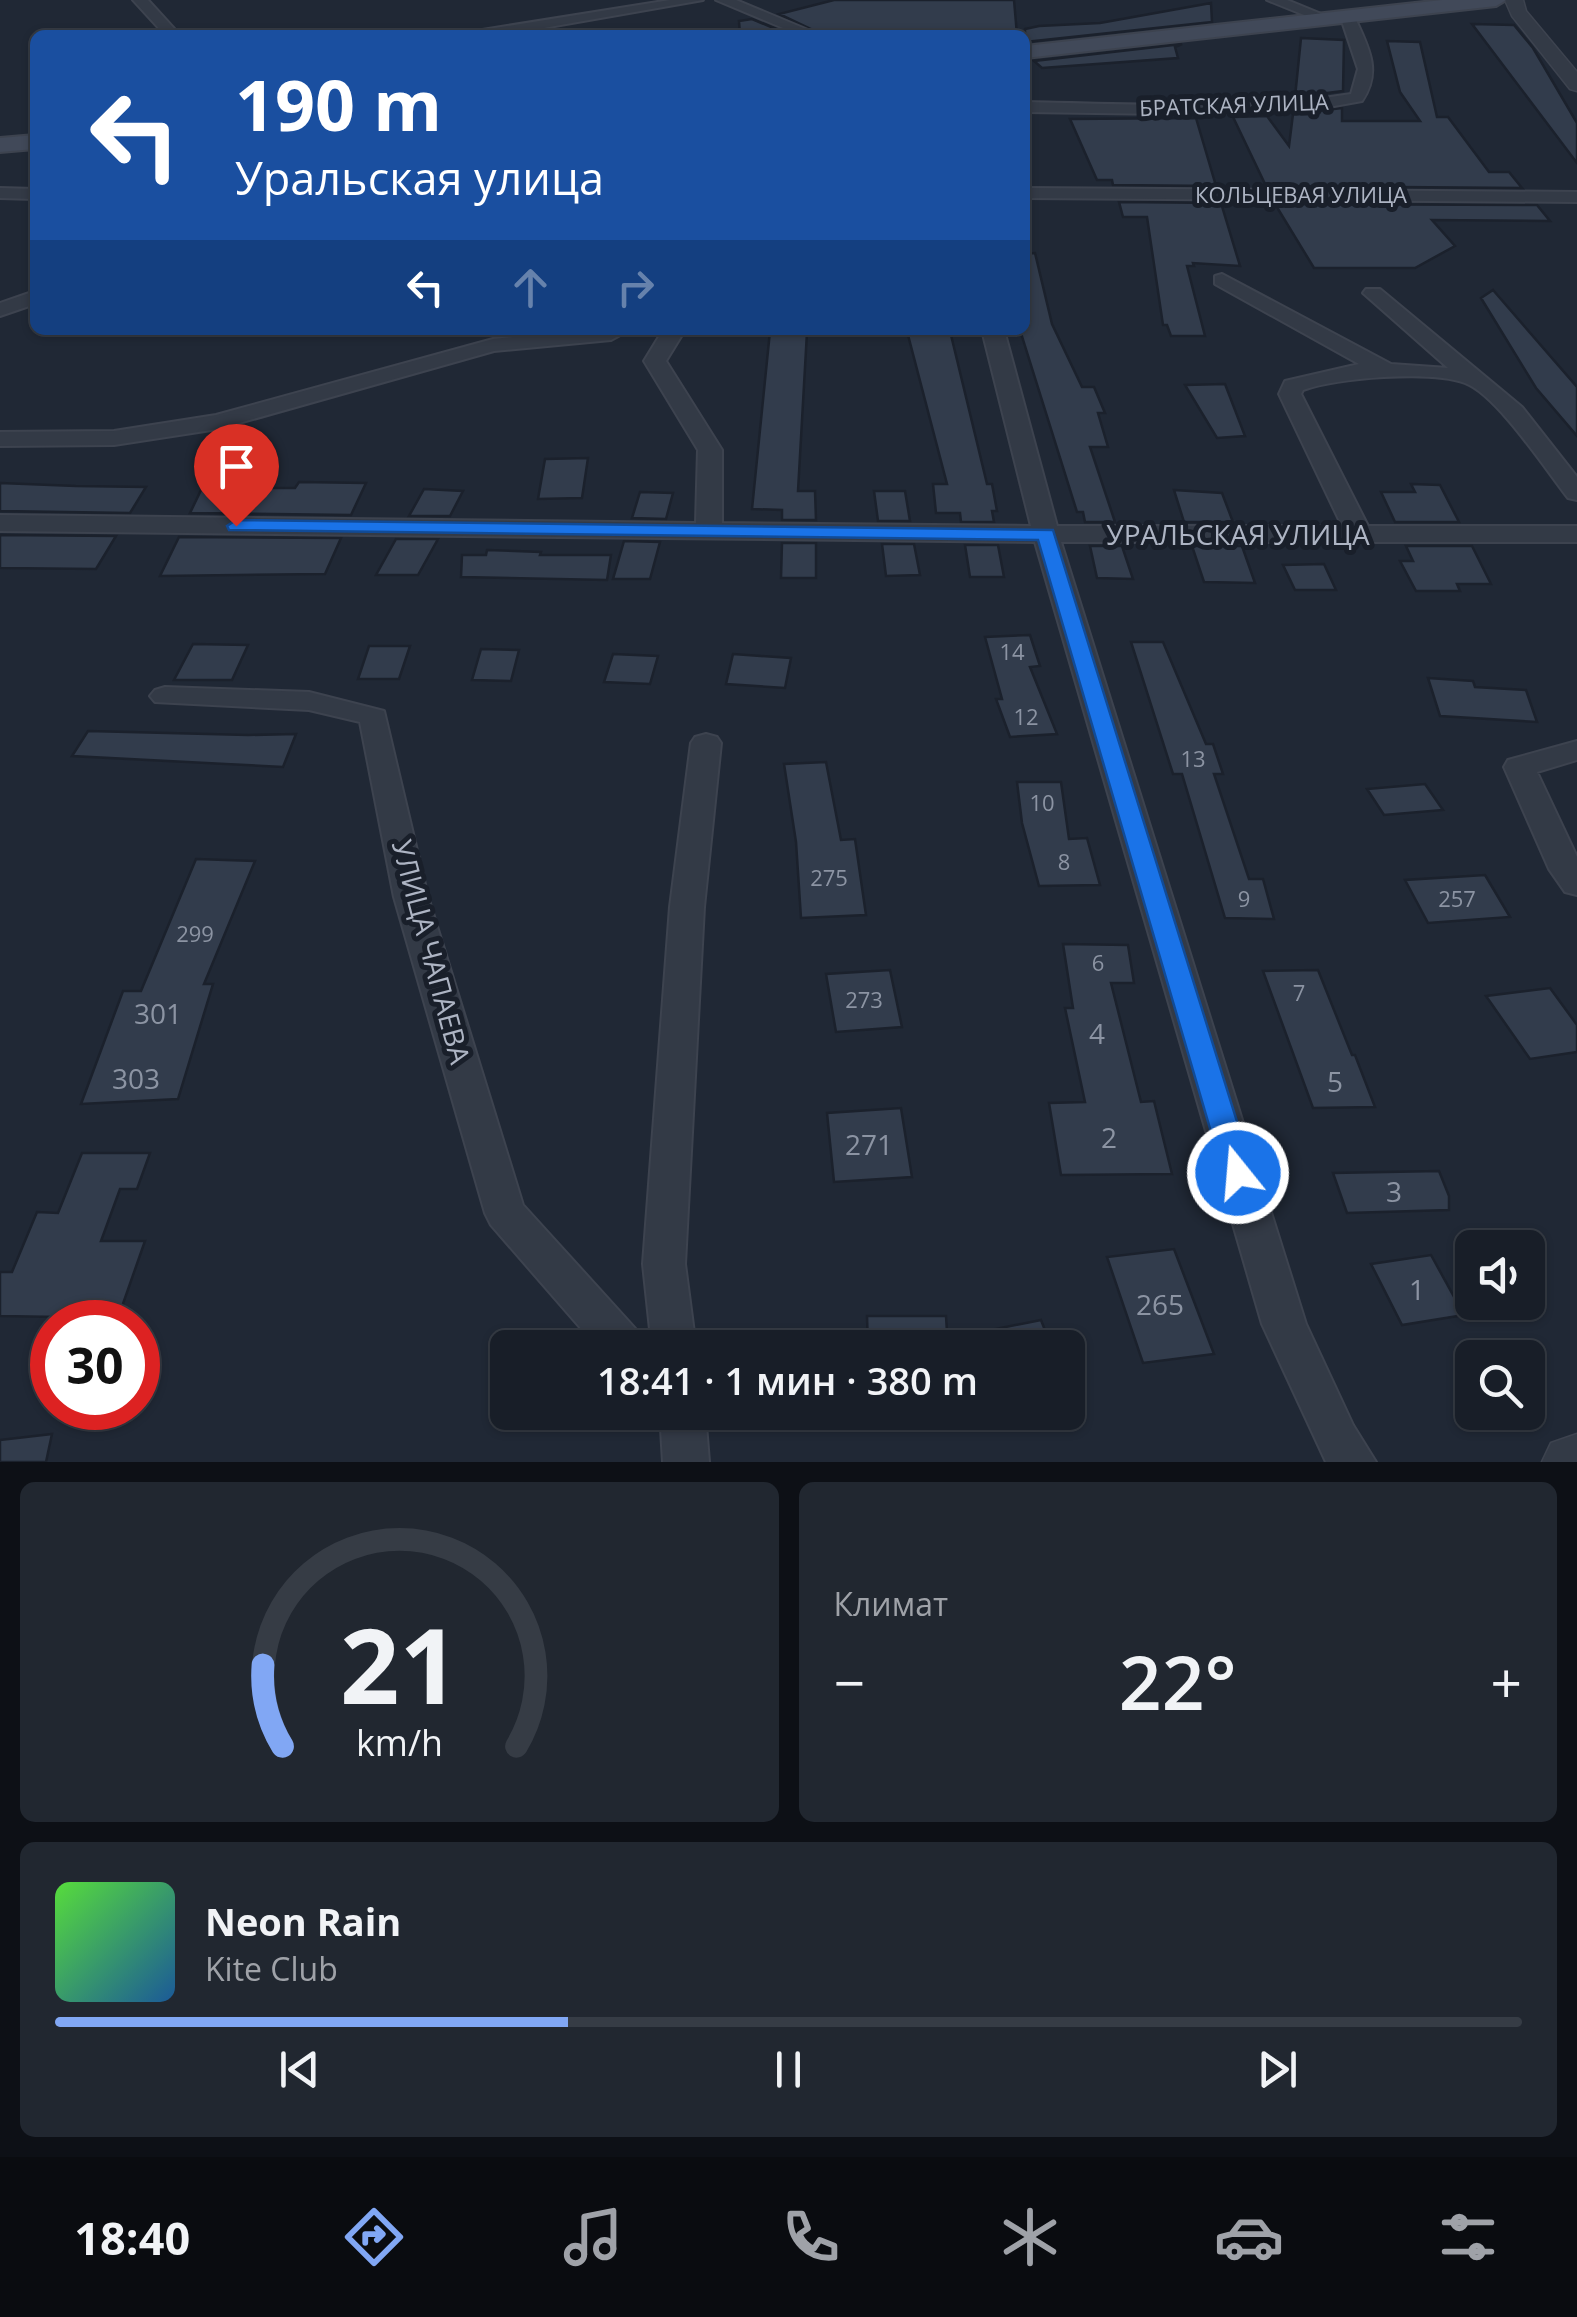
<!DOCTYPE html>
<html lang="ru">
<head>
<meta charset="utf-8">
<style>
	:root { --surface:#181e28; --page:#212730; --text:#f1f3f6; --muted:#9fa2a8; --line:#363c45; --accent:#81a7f4 }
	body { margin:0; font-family:"Open Sans",sans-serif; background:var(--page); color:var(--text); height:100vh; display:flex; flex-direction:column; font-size:38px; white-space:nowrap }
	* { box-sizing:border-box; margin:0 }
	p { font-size:32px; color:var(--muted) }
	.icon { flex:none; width:55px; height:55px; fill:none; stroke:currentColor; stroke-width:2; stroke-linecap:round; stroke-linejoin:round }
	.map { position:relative; height:1462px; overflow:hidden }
	.sheet { display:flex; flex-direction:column; gap:20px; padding:20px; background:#0d1016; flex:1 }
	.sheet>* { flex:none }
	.top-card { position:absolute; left:30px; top:30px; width:1000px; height:305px; border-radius:15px; box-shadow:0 2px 8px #0004,0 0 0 2px var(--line); background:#1a4fa0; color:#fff; overflow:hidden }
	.fabs { position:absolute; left:1455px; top:1230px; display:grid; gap:20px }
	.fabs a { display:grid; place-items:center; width:90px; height:90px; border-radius:15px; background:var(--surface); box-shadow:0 2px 8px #0004,0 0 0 2px var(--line); font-size:50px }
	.speed { position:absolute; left:30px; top:1300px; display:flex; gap:20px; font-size:50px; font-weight:700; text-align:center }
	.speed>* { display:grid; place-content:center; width:130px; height:130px; border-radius:50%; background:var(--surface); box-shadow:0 2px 8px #0004,0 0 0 2px var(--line); line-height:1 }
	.speed .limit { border:15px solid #d22; background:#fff; color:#111 }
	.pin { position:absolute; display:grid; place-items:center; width:85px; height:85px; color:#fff; margin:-102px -42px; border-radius:50% 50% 50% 0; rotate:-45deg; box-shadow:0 0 10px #0007 }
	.pin .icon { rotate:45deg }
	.me { position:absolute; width:110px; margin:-55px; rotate:343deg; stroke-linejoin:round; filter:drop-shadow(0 0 8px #0008) }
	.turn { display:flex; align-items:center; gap:35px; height:210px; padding:0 40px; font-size:45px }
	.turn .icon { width:130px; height:130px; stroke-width:2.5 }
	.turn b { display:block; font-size:70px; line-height:85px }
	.lanes { display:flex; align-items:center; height:95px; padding:0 40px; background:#0003; justify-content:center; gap:50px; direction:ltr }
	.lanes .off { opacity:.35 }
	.big { font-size:75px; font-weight:600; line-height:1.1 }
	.sheet .widget { flex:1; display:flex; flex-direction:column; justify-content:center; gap:15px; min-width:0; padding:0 35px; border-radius:15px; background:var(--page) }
	.sheet .dial { align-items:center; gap:0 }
	.dial svg { height:260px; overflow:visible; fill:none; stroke:var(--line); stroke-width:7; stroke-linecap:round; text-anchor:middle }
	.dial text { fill:var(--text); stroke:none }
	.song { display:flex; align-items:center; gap:30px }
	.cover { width:120px; height:120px; border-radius:15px; background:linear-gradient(135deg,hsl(110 70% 55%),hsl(210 70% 35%)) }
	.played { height:10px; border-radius:5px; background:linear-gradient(90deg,var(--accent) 35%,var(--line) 35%) }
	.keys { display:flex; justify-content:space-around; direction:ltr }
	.heat { display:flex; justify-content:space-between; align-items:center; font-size:55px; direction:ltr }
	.sheet .tiles { flex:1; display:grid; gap:20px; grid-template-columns:1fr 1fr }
	.widget:last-child { grid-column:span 2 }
	.trip { position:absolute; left:490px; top:1330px; width:595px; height:100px; border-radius:15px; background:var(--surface); box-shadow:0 2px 8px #0004,0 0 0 2px var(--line); font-weight:600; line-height:100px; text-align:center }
	.tab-bar { display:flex; height:160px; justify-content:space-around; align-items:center; background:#0a0c10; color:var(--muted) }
	.tab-bar .icon { width:70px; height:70px }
	.tab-bar .on { color:var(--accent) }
	.tab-bar b { font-size:45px; color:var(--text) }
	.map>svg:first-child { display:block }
	.building { fill:#323c4c; stroke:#1b212c; stroke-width:2.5 }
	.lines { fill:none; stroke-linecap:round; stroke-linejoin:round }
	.minor-casing { stroke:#3d434f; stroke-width:4 }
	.tertiary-casing { stroke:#3d434f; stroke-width:3 }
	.secondary-casing { stroke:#3d434f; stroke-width:4 }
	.minor { fill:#333a46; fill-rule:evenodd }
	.tertiary { fill:#333a46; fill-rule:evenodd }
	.secondary { fill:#414959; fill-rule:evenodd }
	.route { fill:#1a73e8; stroke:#114b97; stroke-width:2.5 }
	.labels { text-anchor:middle; stroke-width:10; stroke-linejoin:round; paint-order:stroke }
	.far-street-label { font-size:22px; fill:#adb4c3; stroke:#191f2a }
	.number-label { font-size:22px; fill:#8c94a3 }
	.street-label { font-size:28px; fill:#adb4c3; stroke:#191f2a }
	.near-number-label { font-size:28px; fill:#8c94a3 }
</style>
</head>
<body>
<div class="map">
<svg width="1577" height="1462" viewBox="0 0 1577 1462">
	<rect width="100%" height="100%" fill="#202835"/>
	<path class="building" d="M834,0H1014L1017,35H823L779,14Z
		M1211,3L1212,22L1025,42V29L1039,26L1100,23Z
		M752,19L790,35H740L739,21Z
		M1472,24L1514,25L1533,48L1577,123V163Z
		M1301,38L1344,40L1343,91L1295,97Z
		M1387,41L1420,42L1437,117H1448L1489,172H1509L1522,188L1266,186L1233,117L1267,116L1289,146L1293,114L1342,108V121H1420L1400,92Z
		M1182,44L1175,47L1178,58L1042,68L1034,61Z
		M1196,118L1216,186L1113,185L1112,180H1097L1070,119Z
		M1119,202L1221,203L1240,266L1193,263L1194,266H1187L1205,336H1171L1167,325H1163L1147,217H1123Z
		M1275,204L1537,205L1550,221L1432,220L1455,246L1415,268H1314Z
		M1035,253L1052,324L1082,387H1094L1105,413H1098L1108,447H1090L1115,522H1085L1083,512H1077L1020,330H1025V254Z
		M1493,290L1577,387V436L1536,388L1481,298Z
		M770,331L807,332L798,491H815L816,520H782V510L752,509Z
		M908,335H951L987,484H992L997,511H992L994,522H961L960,513H936L933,484H947Z
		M1225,384L1245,436L1217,438L1185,385Z
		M588,458L582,498L538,499L545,459Z
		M299,482L366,483L351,515L190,513L202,488H295Z
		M0,483L76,486L146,487L130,513L0,511Z
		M1411,484L1440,485L1459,522H1395L1381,492H1415Z
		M424,489L463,491L450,516H409Z
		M1174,490L1222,493L1233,522H1184Z
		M874,491H905L910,521H878Z
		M640,492L673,493L666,519L632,518Z
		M0,535L116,536L96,569L0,568Z
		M179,537L341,538L325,574L160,576Z
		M396,539H438L418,575H376Z
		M624,541L660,542L650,579H613Z
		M782,543H816V578H781Z
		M882,544H914L920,575L886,576Z
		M965,545H998L1004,577H970Z
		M1090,546H1122L1133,579L1097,578Z
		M1192,546H1242L1255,583L1204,582Z
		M1406,546H1472L1491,584H1457L1460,591H1416L1400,561H1413Z
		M487,550L541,552L540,555H611L607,580L461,577L462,555H486Z
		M1324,564L1336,590H1295L1283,565Z
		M1030,635L1040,666L1030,667L1057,734L1010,737L996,699H1002L985,637Z
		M1131,642H1163L1206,744H1213L1223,774H1214L1249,879H1263L1274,919L1225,918L1182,774H1173Z
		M193,644L248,645L232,680H174Z
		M369,646H410L399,679H358Z
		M481,649L519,650L511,681L472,680Z
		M613,654L658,656L650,684L604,682Z
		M733,654L791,658L785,688L726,684Z
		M1428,678L1473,681L1475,687L1526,690L1537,722L1440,716Z
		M88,731L248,735L296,734L283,767L72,756Z
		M826,762L841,840L855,839L866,915L801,918L796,842L784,764Z
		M1017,782H1061L1069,839L1087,838L1100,885L1039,886L1022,823Z
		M1425,784L1443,810L1384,815L1367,789Z
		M196,859L255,861L204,984H213L178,1099L81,1104L123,991H141Z
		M1485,875L1510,917L1428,923L1405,880Z
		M1063,944L1128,945L1134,983H1111L1141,1102L1154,1101L1172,1174L1061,1175L1049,1103L1085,1102L1065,1008H1073Z
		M890,970L902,1027L836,1032L826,974Z
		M1318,970L1352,1055H1355L1375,1107L1313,1108L1263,971Z
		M1550,988L1577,1025V1052L1530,1059L1486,996Z
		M901,1108L912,1177L834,1182L827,1113Z
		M82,1153H150L137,1189H120L101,1241H145L118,1318L0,1316V1272H12L37,1212L58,1213Z
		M1439,1171L1449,1196V1210L1347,1213L1333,1173Z
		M1174,1249L1214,1354L1143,1363L1107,1257Z
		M1431,1255L1464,1315L1402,1325L1371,1264Z
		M867,1316H946L948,1348H868Z
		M1041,1320L1052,1348H968L966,1335Z
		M52,1434L46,1462H0V1440Z"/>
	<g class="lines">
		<defs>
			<path id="minor" d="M133,0H148L180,35H165Z
				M670,0H703L503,35H469L476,31Z
				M716,0H736L820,35H800Z
				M1267,0H1287L1336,20L1324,23Z
				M1348,14L1355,18C1369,48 1382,72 1362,101L1312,110L1166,114L1025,112V102C1133,104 1244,111 1351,94L1358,69L1341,18Z
				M0,188L35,189V199L0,198Z
				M1025,188L1577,192V202L1025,198Z
				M1222,274L1391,364L1448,368L1363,293L1366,289H1380L1522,407L1577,477V500L1568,498C1546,470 1497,395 1465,383C1430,370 1338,378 1303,390L1301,394L1368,526H1577V542H1061L1306,1324L1353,1425L1376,1462H1326L1262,1324L1035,542L0,531V515L696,523L698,450L644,361L663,330H685L666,361L722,450V523L1031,526L982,330H1004L1057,526H1342L1279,394L1285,381L1359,364L1215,284V276Z
				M35,291V304L0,316V303Z
				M585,330H619L622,334L611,340L494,351L218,429L114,445L0,446V432L114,431L216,415L493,339Z
				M165,687L309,692L384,711L428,897L523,1205L641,1335L648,1348H598L491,1225L485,1213L394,897L360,722L309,710L155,702L150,696L155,690Z
				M706,734L717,737L721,743L704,907L685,1264L696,1348H652L643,1264L670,907L691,743L695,737Z
				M1577,741V760L1537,772L1577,857V895L1565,892L1549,869L1504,767L1508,760Z
				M660,1412H705L709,1462H663Z"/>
			<path id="tertiary" d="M1505,0H1523L1526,11L1577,72V91L1570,89L1512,16Z
				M1577,1434V1462H1542L1551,1443Z"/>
			<path id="secondary" d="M1442,0H1506L1496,6L1025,58V46Z
				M35,135V149L0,152V138Z"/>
		</defs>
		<use href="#minor" class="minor-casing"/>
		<use href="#tertiary" class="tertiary-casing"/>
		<use href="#secondary" class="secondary-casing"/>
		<use href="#minor" class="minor"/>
		<use href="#tertiary" class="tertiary"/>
		<use href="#secondary" class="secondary"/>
	</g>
	<path class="route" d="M236,520L1053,530L1253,1173L1249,1181L1238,1185L1228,1181L1223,1173L1038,540L229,530L227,526Z"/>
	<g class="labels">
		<g class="far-street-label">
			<text transform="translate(1234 105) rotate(-2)" y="8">БРАТСКАЯ УЛИЦА</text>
			<text x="1301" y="203">КОЛЬЦЕВАЯ УЛИЦА</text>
		</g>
		<g class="number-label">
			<text x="1012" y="660">14</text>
			<text x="1026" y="725">12</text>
			<text x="1193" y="767">13</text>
			<text x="1042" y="811">10</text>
			<text x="1064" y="870">8</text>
			<text x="829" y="886">275</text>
			<text x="1244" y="907">9</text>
			<text x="1457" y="907">257</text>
			<text x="195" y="942">299</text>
			<text x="1098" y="971">6</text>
			<text x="1299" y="1001">7</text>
			<text x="864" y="1008">273</text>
		</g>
		<g class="street-label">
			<text x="1238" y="545">УРАЛЬСКАЯ УЛИЦА</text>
			<text transform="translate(431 952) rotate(75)" y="10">УЛИЦА ЧАПАЕВА</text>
		</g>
		<g class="near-number-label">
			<text x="158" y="1024">301</text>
			<text x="1097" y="1044">4</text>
			<text x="136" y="1089">303</text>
			<text x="1335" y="1092">5</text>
			<text x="1109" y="1148">2</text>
			<text x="869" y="1155">271</text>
			<text x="1394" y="1202">3</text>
			<text x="1417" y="1300">1</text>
			<text x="1160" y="1315">265</text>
		</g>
	</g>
</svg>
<div class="fabs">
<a><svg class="icon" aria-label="sound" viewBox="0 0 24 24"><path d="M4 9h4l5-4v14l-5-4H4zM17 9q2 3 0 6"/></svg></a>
<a><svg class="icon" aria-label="search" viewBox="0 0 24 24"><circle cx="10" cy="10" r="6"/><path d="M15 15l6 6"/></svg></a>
</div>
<div class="speed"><div class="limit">30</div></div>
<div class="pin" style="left:236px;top:526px;background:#d93025"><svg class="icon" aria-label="arrive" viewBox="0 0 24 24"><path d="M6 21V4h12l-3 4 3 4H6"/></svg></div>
<svg class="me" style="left:1238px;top:1173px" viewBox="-20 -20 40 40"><circle r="17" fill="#1a73e8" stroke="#fff" stroke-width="3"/><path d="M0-11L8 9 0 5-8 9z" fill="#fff"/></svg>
<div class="trip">18:41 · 1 мин · 380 m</div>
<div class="top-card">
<div class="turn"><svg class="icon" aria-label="left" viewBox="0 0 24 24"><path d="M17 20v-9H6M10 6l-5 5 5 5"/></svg><div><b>190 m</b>Уральская улица</div></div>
<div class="lanes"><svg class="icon" aria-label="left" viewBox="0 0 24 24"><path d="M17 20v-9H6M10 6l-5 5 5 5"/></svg><svg class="icon off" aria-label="ahead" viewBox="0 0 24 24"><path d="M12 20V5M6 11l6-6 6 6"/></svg><svg class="icon off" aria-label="right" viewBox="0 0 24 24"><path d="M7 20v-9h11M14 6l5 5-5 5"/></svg></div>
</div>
</div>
<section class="sheet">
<div class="tiles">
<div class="widget dial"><svg viewBox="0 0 100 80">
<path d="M14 69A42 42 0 1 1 86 69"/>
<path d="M14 69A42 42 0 0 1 8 44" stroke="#81a7f4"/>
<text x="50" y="56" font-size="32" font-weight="700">21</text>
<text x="50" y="72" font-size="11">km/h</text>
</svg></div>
<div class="widget"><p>Климат</p>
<div class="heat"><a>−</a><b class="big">22°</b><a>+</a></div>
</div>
<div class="widget">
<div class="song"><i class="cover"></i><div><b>Neon Rain</b><p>Kite Club</p></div></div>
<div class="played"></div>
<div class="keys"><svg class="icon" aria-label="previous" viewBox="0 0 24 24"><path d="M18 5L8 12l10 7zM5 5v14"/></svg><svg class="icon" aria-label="pause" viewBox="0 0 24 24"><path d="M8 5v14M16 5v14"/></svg><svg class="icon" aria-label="next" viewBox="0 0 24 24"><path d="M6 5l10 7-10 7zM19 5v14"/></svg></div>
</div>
</div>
</section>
<nav class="tab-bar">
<b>18:40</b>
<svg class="icon on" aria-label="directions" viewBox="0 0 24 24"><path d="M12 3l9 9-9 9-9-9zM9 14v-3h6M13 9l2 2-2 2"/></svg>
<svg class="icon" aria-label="music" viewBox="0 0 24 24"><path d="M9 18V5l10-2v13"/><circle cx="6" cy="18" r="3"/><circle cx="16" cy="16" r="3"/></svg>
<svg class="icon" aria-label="phone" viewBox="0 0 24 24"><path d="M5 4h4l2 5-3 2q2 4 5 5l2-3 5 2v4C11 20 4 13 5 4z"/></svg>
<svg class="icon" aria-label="climate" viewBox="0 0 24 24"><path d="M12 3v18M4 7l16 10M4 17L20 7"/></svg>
<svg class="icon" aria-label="car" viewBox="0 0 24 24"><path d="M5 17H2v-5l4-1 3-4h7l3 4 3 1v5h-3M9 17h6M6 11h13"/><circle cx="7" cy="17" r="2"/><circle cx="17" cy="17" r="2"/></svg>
<svg class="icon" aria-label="filters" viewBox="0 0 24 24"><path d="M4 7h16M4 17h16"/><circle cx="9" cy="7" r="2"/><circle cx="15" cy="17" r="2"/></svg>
</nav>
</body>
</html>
